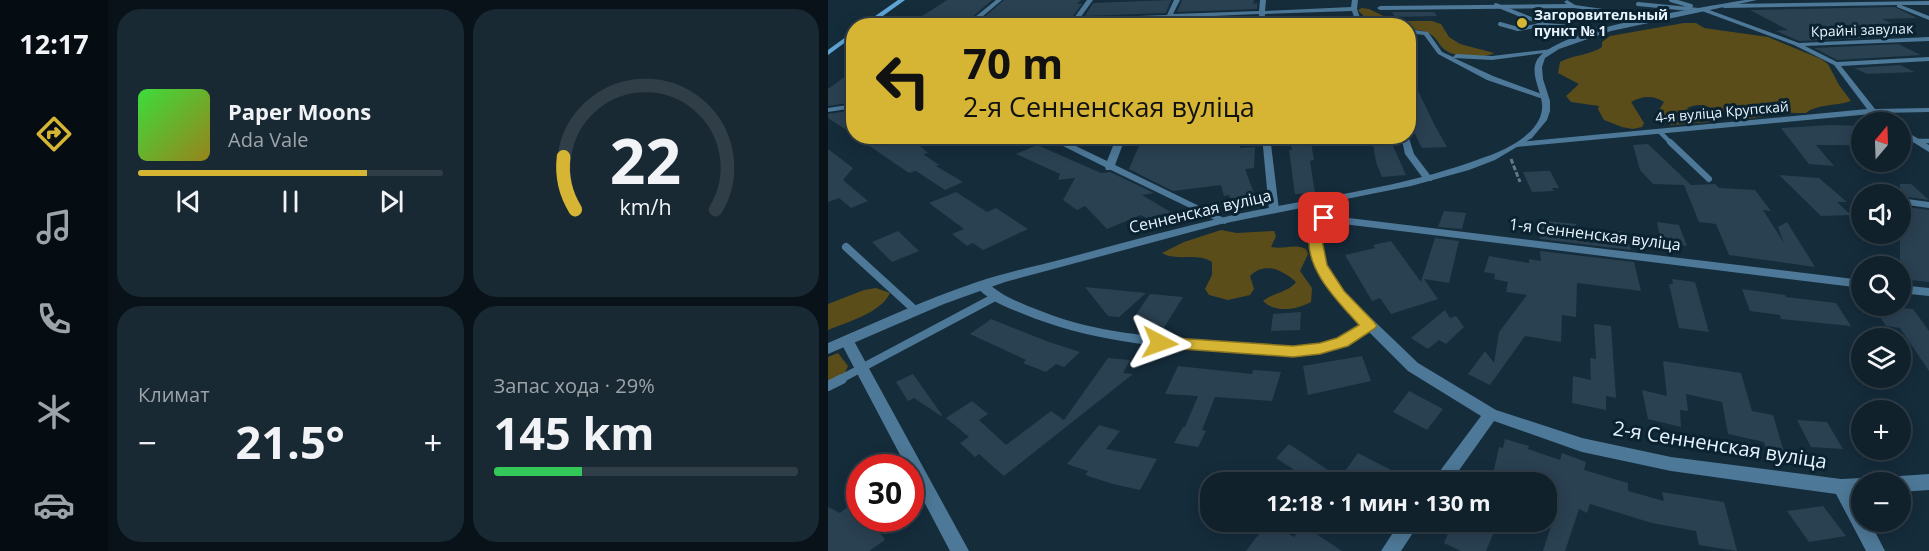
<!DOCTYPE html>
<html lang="ru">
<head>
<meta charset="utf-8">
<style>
	:root { --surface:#10212c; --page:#192934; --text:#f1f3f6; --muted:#9ca3a9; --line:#303e48; --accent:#d6b534 }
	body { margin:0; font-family:"Open Sans",sans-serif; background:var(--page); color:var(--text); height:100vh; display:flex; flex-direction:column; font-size:22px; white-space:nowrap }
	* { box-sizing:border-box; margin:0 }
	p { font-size:20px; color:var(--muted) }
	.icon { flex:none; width:33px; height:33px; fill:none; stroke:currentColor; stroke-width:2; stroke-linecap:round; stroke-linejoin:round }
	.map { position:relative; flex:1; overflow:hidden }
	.sheet { display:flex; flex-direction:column; gap:9px; padding:9px; background:#091218; width:720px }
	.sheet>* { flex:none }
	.top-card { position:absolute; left:18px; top:18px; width:570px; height:126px; border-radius:24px; box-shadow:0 3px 15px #0003,0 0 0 2px var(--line); background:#d6b534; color:#111; overflow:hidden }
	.needle { width:39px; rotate:19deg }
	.tools { position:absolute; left:1023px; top:112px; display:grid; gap:12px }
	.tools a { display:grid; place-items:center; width:60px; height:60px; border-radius:50%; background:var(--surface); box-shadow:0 3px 15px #0003,0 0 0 2px var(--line); font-size:30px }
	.speed { position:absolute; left:18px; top:454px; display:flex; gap:12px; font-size:30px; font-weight:700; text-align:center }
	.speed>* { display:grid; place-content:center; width:78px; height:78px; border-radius:50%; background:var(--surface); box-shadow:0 3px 15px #0003,0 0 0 2px var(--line); line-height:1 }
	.speed .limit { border:9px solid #d22; background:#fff; color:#111 }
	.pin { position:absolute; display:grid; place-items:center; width:51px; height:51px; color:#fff; margin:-26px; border-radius:12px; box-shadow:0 3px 9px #0006 }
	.me { position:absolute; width:66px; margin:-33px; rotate:94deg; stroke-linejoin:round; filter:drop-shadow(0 0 4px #0008) }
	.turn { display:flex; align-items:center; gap:21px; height:126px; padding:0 18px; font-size:27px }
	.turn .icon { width:78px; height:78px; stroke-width:2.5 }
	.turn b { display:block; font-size:42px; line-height:51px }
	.big { font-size:45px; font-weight:700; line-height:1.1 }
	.sheet .card { flex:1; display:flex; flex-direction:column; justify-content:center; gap:9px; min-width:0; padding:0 21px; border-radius:24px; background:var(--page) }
	.sheet .dial { align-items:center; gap:0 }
	.dial svg { height:156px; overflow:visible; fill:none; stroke:var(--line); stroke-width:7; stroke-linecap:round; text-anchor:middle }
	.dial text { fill:var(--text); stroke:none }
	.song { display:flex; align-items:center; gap:18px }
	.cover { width:72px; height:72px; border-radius:9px; background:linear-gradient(135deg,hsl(120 70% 55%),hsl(50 70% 35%)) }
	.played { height:6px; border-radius:3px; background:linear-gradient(90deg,var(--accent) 75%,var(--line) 75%) }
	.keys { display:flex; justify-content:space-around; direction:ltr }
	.heat { display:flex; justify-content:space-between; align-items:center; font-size:33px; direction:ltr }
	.charge { height:9px; border-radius:4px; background:linear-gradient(90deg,#34c759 29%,var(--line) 0) }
	.sheet .tiles { flex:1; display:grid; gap:9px; grid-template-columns:repeat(2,1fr) }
	.trip { position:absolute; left:372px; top:472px; width:357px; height:60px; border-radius:24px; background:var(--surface); box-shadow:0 3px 15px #0003,0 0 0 2px var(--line); font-weight:700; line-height:60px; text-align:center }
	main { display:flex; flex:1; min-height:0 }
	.tabs { display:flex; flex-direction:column; width:108px; justify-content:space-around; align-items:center; background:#060d12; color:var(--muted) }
	.tabs .icon { width:42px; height:42px }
	.tabs .current { color:var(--accent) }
	.tabs b { font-size:27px; color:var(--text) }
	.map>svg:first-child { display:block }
	.forest { fill:#5b4d1a }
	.building { fill:#2a4152 }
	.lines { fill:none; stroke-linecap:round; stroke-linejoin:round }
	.path { stroke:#647785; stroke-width:3; stroke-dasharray:5 2; stroke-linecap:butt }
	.service-far4 { stroke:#4d7897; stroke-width:4 }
	.service-far3 { stroke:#4d7897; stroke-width:4.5 }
	.service-far2 { stroke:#4d7897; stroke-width:6 }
	.service-far1 { stroke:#4d7897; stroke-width:8 }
	.service { stroke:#4d7897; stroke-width:10 }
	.minor { fill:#4d7897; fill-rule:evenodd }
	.tertiary { fill:#4d7897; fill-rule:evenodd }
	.secondary { fill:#5ea5d5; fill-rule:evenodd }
	.route { fill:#d6b534; stroke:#8b7622; stroke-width:1.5 }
	.poi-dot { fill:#d6b534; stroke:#0b2231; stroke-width:2 }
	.labels { text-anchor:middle; stroke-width:6; stroke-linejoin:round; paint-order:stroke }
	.far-poi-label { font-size:14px; font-weight:bold; fill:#e6f4fe; stroke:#0b2231; text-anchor:start }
	.far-street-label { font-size:14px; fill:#e6f4fe; stroke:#0b2231 }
	.street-label { font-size:16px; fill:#e6f4fe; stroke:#0b2231 }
	.near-street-label { font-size:20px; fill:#e6f4fe; stroke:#0b2231 }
</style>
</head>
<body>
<main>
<nav class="tabs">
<b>12:17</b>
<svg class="icon current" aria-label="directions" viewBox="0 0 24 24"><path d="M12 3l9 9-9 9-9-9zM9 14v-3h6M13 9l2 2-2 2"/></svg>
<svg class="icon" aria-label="music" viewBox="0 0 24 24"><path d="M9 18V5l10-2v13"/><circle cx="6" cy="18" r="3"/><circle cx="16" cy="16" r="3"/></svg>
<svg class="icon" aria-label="phone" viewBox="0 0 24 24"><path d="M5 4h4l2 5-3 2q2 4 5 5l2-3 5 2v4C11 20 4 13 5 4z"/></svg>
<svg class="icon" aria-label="climate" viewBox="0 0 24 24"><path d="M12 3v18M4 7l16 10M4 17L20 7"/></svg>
<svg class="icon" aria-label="car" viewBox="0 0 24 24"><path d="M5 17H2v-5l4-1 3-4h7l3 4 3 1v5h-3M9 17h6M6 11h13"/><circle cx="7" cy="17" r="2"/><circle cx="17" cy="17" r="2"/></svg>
</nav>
<section class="sheet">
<div class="tiles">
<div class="card">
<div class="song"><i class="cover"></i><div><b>Paper Moons</b><p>Ada Vale</p></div></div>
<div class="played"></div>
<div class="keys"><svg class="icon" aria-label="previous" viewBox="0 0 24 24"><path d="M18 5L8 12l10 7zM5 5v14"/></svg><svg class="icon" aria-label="pause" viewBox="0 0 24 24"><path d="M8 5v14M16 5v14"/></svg><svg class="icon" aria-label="next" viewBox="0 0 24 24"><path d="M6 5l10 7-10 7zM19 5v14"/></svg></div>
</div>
<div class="card dial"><svg viewBox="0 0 100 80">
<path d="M14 69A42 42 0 1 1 86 69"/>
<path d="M14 69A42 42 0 0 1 8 42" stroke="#d6b534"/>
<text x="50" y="56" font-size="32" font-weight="700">22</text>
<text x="50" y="72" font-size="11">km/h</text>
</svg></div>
<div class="card"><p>Климат</p>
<div class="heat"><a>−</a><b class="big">21.5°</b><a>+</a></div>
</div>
<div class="card"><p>Запас хода · 29%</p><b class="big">145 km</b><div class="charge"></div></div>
</div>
</section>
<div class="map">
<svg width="1101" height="551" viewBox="0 0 1101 551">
	<rect width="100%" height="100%" fill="#152c3b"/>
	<path class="forest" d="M534,8L541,9L566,21H604L613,24L621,37L632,44L666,53C655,59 626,58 616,49C612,46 610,41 607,38C600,30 590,30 581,29L580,26L544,25L530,10Z
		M856,23H868L876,28L940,37L993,59L1000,64L1011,85L1023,101C1010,106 988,104 978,113C967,113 955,112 945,114C932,116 920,121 907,118C890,115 878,98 859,108L863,112L880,118L881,122L843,125L832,122L828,115L836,102C825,95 815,96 803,102L816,123L814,127L805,129L794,127L776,120L770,109L771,106L743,102L738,96L751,84L730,73L732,62C745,55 762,55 774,47V42L782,36Z
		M393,230L409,233L446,231L448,236L443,247C456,250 465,243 478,249L480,254L472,271L484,288L483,302C469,310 447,313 435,301C445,293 461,292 468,282C455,270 436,261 422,276L426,289L422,295L400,300L381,295L377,289L384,275V262C369,252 349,262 334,253L356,242Z
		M48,288L62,293C53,313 19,322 0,330V304L36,290Z
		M10,353L20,366L15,377L0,384V357Z"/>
	<path class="building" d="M119,0H164L142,19L88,20Z
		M176,0H253L249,4H254L245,16L154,19Z
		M343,0L338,13L257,16L265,3Z
		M354,0H426L425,4L429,3V9L349,12Z
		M1067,7L1089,18L1054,19L1070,26H1058L1082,36L971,41L948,31L960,30L922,10Z
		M564,12H606L609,16L567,17Z
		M428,16L425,23L410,24L248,26Z
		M1070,44L1093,55L1009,60L986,48Z
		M1072,65L1087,72L1039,74L1026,68Z
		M26,70V102L0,106V89Z
		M580,70L606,124L619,147L594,148L580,120Z
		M26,110V135L0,118V114Z
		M1003,125L1034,126V145H988L1006,166L981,164L953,128Z
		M27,136H80L100,153L95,154L111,165L108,166L135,182L117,190L88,171L81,173Z
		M462,136H482L486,160L482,161L487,193L467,194L461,150H464Z
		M561,137L578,175L554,177L548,162L544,138Z
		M361,139L360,146L412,142V148L427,147L426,168L417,169L427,196L403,200L401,195L396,196L393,185L345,191L301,169L312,143Z
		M820,144L863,185L887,184L891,188L927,190L943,211L935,210L956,243L950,227L959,222L987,267L901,255L888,224L871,222L856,185L825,184L812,170L805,145Z
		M209,145L273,173L282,172L326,193L314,195L346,214L326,223L313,215L279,229L257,206L249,210L235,200L247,178L230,180L232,174L188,154Z
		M0,149L25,168L15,180L40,201L23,208L11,198L0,202Z
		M716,171H722L731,188H724L726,191L704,192L695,172Z
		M951,175L991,178L1019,202H1009L1023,215L993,216Z
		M1072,184H1083L1101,200L1072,196Z
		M128,192L159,212L168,208L200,229L155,250L145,243L139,246L124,234L136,229L101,203Z
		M1072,206L1101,210V282L1082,280L1072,266Z
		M616,211L638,213L634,229L610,227Z
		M711,220L748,224V228L799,232L803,250L712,239Z
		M829,222L851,225L859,246L833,243Z
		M70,231L91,251L64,262L44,242Z
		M607,238L631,241L621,283L596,279L610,299L563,314L552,298L544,301L517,255L547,248L545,245L563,241L593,282Z
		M712,251L806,262L813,291L749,283L748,317L734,315L733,342L697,336L662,385L640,374L657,351L666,363L671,332L699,295L678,292L680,282L666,279L667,274L656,272L661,256L701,263V259L713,261Z
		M844,279L867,282L881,332L851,328L841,284H845Z
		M257,287L318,293L291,317L280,316Z
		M914,289L957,295L958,297L1008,303L1023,326L953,319L952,315L922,311Z
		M322,294L355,297L332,334L310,332L318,320L305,319Z
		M1045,306L1085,309L1101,331V371L1072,328L1058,326Z
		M617,310L622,318L628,316L636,327L618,344L611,340L600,349L583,338Z
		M473,312L472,330L443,331L445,314Z
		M163,319L221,342L252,352L236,367L228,364L218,372L195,363L198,360L179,351L142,334Z
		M766,324L783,326L788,398L778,396V410L744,403L745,376L763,380L762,358L768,359Z
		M534,356L543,381L480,395L475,366Z
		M280,358L302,360L295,373L305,374L176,476L151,454L147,457L132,443L141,437L118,418L144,401L160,414L151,420L178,445L223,411L236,420Z
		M835,361L913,373L924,411L945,415L956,452L938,448L936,442L900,434L894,402L858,394L860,411L852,410L853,427L820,419L814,390L839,396Z
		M350,366L424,374L425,370L453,372L444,401L387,397L374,430L378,431L370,447L346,443L355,427H357L370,396L337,394Z
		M85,374L114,415L113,416L86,398L80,401L68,382Z
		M581,391L615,409L599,430L565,412Z
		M969,420L999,422L1015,449L983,447Z
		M271,425L292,431L278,449L329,459L312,490L285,484L257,475L260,471L239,464Z
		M677,439L701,446L700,449L732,460L734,453L758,462L756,470L800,483V491L836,501L834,492L896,502L909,551L871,545L868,531L824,523L762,504L759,513L751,509L737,551H715L724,523L718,521V483H663L671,447L675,448Z
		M461,444L512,478L530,453L563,470L554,483H462L471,473L448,458Z
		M28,500L32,505V519H42L57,540L41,551H0V507L12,513Z
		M995,506L1018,536L981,542L959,511Z
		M440,522L466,537L475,525L514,551H418Z
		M625,522H670L658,551H633L616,543Z"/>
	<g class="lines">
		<path class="path" d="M683,159L692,182"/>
		<path class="service-far4" d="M843,0L863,6
			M810,4L871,10
			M668,5L718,25L779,30
			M672,24L690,29L714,25"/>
		<path class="service-far3" d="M832,132L844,144
			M1089,141H1101"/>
		<path class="service-far2" d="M842,142L881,179"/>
		<path class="service-far1" d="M18,247L87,310
			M11,380L167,297"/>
		<path class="service" d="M0,386L14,379"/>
		<path class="minor" d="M168,0H174L148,22L246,18L259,0H265L252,18L339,15L346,0H352L345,14L431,11L432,0H438L437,11L523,7L524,0H530L529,9L535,26H529L524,11L437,14L436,26H430L431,14L249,22L245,25L243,22L136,26Z
			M739,0L747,5L838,18L835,20L746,8L552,10L549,8L552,6L739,4L736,2Z
			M1101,1V5H1073L1101,16V20L1069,7V5L896,8L893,6L896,4Z
			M876,8L971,43L1101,37V41L977,46L1009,62L1101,57V61L1013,66L1047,109L1101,108V112L1053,113L1065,123H1056L1043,114L688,147L687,145L691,142L1039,109L1006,65L966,45L874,11Z
			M580,29L600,32L614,52L625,57L628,54L664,56L725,49L726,50L723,52L664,60L626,58L665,76L719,96L712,98L659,80L610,54L596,35L580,33Z
			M26,104V108L0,112V108Z
			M1072,128L1101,145V152L1072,134Z
			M580,135L586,154L605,179L603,181H597L577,154L573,136H580Z
			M215,136H227L279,161L289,136H298L287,165L402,221L397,224L393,223L283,170H278L277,167Z
			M434,136H442L451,210L446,213L441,210Z
			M1072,198L1101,202V208L1072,204Z
			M496,215L1034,280V288L499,222L493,235L498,266L515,291L590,363L668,410L754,438L843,457L1013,479L1034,478L1041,483H1034V494H1026L1034,507V522H1042L1057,551H1038L1008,494L843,471L754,452L666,421L622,483H603L653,416L580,371L541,332C526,341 509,351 491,354C463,359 433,354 404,352C330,347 263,342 193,313C177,307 158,299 147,285L153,281C163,284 171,293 180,297C198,306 217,313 235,319C289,336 346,338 402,342C431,344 463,350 493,344C507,341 521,331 534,324C510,301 480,273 482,237C482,230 489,222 492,216Z
			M1072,285L1101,288V296L1072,293Z
			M19,336L24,338L26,341L141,551H122L82,475V468H79L12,341L14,338Z
			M1101,474V490L1072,492V483H1064L1066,479L1072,476Z
			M572,522H592L573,551H553Z"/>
		<path class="tertiary" d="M917,0H929L783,31L731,49L717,58L714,67L715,79L722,101V111L719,120L704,138L667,160L641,170L583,186L393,224L177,282L116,304L0,354V343C49,322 98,299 149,282C178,272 209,266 239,258C294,243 349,228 405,215C489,197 576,188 657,157C677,150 712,134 714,109C716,92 697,70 713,55C744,26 872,8 917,0Z"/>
		<path class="secondary" d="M70,0H77L41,26H33Z
			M26,31V36L0,55V50Z"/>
	</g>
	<path class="route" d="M496,214L502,218L493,235L499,265L516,291L546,322L549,326L546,329L520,346L492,354L465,357L326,347L324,343L326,339L332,337L465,346L492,343L509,338L531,325C510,301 478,271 481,236C481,230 488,221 491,215Z"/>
	<circle class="poi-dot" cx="694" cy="23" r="6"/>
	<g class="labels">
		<g class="far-poi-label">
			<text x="706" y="20">Загоровительный<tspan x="706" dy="16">пункт № 1</tspan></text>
		</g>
		<g class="far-street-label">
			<text transform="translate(1034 30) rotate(-2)" y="5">Крайні завулак</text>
			<text transform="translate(894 112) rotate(-5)" y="5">4-я вуліца Крупскай</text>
		</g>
		<g class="street-label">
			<text transform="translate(372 211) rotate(-13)" y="6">Сенненская вуліца</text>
			<text transform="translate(767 234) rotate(7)" y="6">1-я Сенненская вуліца</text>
		</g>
		<g class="near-street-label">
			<text transform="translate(892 445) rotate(9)" y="7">2-я Сенненская вуліца</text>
		</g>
	</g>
</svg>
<div class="tools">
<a><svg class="needle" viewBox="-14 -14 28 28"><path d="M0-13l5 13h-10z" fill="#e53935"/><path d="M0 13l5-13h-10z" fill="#9ca3a9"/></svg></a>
<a><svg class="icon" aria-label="sound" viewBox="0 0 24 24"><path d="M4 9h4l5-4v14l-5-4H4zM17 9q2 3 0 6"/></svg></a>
<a><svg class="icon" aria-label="search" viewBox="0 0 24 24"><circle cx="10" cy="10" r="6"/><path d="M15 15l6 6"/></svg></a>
<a><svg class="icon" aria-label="layers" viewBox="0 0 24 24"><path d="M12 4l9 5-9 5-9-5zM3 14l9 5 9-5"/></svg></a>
<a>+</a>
<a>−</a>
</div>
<div class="speed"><div class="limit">30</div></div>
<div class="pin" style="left:496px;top:218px;background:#d93025"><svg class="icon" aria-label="arrive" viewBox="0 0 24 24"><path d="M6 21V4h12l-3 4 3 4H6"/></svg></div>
<svg class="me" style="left:332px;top:343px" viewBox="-20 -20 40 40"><path d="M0-17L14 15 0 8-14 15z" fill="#d6b534" stroke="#fff" stroke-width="4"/></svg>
<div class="trip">12:18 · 1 мин · 130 m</div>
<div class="top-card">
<div class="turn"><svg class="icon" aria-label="left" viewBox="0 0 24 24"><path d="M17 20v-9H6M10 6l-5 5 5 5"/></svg><div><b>70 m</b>2-я Сенненская вуліца</div></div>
</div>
</div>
</main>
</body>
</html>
